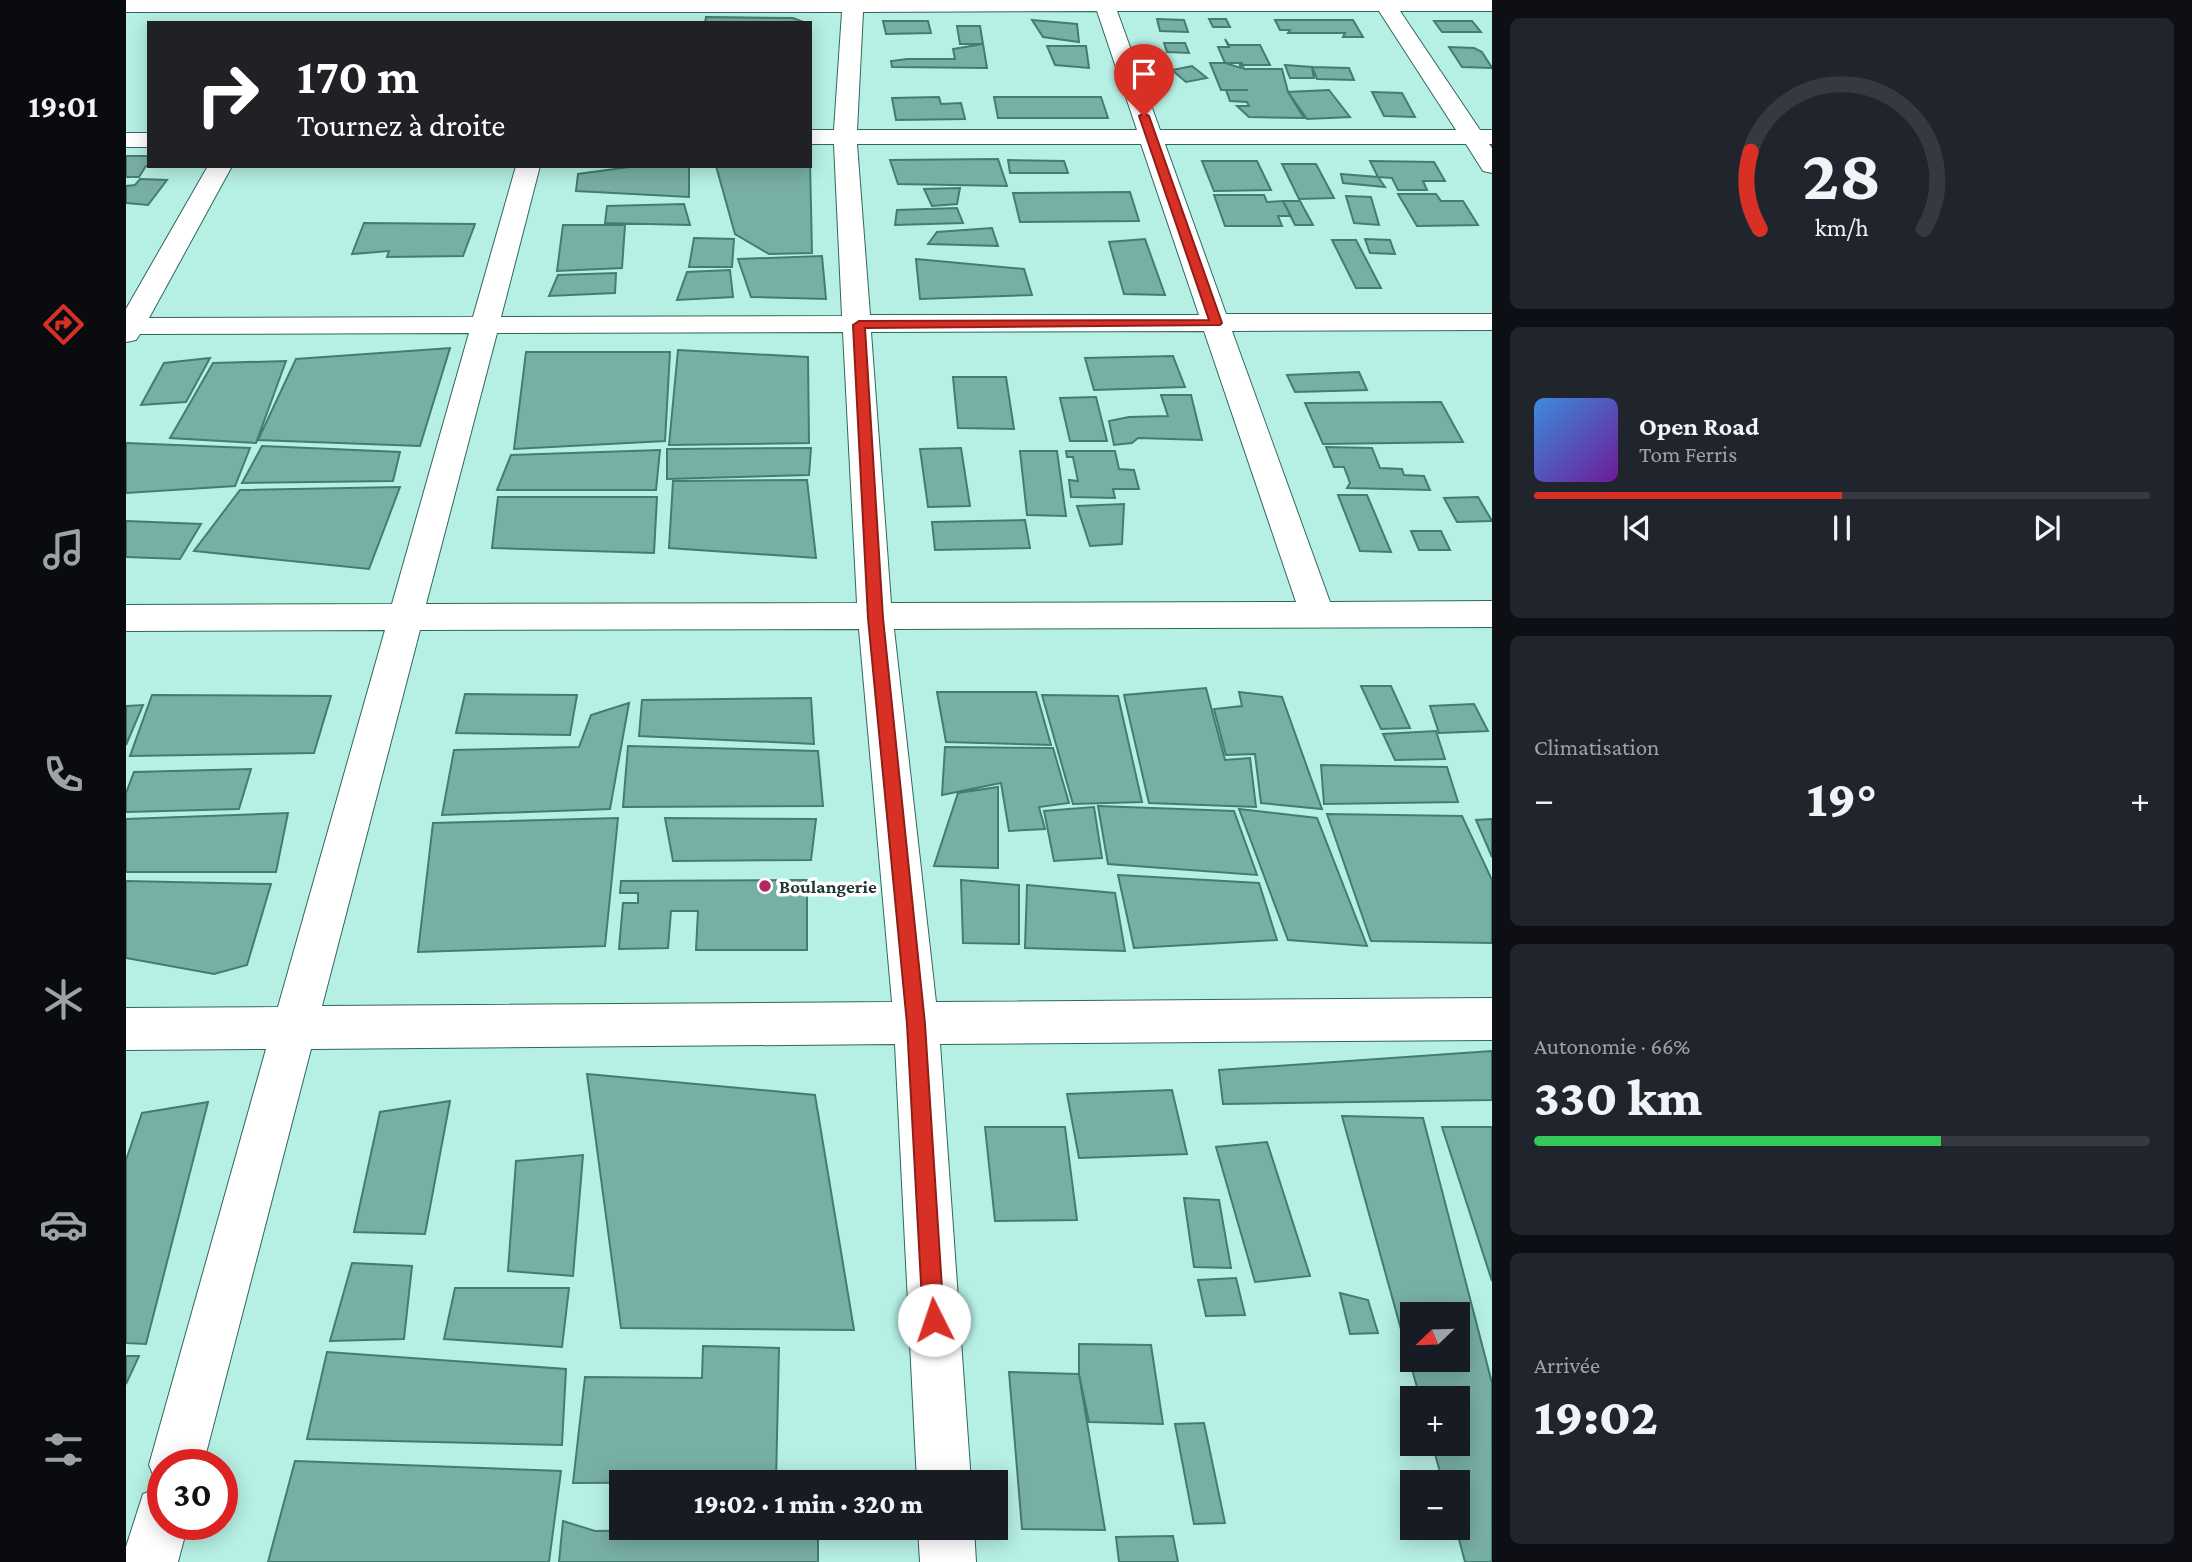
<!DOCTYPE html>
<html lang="fr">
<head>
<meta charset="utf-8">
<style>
	:root { --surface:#171b24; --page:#20242c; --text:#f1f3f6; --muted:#9ea1a6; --line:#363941; --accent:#d93025 }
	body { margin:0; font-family:"Crimson Pro",serif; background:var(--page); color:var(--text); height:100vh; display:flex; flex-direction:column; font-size:26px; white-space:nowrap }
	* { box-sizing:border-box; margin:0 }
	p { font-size:23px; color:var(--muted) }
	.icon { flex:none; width:38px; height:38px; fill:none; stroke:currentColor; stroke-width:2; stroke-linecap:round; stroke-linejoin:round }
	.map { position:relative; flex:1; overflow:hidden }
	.sheet { display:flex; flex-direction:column; gap:18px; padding:18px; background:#0d0f14; width:700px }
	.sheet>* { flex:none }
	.guide { position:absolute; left:21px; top:21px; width:665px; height:147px; border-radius:0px; box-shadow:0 4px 18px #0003; background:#202124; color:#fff; overflow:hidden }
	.needle { width:46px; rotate:247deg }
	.tools { position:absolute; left:1274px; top:1302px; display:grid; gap:14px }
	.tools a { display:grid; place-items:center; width:70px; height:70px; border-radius:0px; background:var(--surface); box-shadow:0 4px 18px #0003; font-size:35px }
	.speed { position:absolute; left:21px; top:1449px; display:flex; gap:14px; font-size:35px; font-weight:700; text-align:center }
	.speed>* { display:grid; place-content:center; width:91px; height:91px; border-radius:50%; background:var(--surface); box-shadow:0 4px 18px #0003; line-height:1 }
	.speed .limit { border:10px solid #d22; background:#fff; color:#111 }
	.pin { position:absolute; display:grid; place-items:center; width:60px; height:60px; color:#fff; margin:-72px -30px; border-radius:50% 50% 50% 0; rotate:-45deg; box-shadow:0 0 7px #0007 }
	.pin .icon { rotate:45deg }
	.me { position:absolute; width:77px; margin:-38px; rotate:356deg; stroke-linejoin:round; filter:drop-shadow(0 0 5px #0008) }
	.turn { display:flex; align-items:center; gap:24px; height:147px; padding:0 35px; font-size:32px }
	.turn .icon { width:91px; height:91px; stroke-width:2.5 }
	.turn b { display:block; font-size:49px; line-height:60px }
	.big { font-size:52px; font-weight:800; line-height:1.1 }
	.sheet .tile { flex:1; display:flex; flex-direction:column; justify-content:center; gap:10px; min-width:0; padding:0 24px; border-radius:10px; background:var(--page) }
	.sheet .dial { align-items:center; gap:0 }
	.dial svg { height:182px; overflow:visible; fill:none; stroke:var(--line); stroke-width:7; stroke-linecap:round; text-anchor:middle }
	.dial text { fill:var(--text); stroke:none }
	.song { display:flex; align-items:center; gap:21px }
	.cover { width:84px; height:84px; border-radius:10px; background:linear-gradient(135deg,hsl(210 70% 55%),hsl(280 70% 35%)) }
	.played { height:7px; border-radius:4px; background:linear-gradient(90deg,var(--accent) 50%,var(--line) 50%) }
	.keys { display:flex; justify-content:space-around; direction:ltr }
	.heat { display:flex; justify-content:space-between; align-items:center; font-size:38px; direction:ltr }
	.charge { height:10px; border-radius:5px; background:linear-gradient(90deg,#34c759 66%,var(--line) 0) }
	.trip { position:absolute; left:483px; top:1470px; width:399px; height:70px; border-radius:0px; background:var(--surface); box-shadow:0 4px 18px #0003; font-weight:800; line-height:70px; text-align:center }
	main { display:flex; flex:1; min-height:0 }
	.dock { display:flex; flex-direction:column; width:126px; justify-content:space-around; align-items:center; background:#090b0e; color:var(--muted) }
	.dock .icon { width:49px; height:49px }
	.dock .selected { color:var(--accent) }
	.dock b { font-size:32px; color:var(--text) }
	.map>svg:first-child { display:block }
	.building { fill:#78afa5; stroke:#447b72; stroke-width:2; fill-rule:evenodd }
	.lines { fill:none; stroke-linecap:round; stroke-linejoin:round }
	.minor-casing { stroke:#30675e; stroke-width:2 }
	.minor { fill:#fff; fill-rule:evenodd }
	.route { fill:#d93025; stroke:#8d1f18; stroke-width:2 }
	.poi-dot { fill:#b42861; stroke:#fff; stroke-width:2.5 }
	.labels { text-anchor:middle; stroke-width:7; stroke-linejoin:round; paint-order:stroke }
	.poi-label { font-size:19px; font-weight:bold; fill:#203733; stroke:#fff; text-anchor:start }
</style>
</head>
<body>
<main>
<nav class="dock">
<b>19:01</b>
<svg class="icon selected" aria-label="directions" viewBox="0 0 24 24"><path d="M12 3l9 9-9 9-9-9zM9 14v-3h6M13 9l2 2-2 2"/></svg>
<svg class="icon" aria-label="music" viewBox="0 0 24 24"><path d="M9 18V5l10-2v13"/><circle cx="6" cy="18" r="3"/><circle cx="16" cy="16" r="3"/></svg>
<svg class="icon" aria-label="phone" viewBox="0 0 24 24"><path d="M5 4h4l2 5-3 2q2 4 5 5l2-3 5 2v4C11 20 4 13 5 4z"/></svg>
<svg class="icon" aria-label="climate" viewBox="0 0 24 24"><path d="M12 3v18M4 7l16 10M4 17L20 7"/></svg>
<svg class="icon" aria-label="car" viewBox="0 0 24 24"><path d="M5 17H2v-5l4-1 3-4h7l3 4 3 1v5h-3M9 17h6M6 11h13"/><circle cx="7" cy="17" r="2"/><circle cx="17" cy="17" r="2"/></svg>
<svg class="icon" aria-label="filters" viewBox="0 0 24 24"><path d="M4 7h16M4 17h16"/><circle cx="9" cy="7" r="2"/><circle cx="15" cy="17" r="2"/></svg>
</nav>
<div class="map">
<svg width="1366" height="1562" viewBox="0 0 1366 1562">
	<rect width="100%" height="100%" fill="#b6efe4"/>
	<path class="building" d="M580,17L667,18L680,23H579Z
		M1031,19L1058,20L1062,32L1034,31Z
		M1083,19H1100L1104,27H1087Z
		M906,20L951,24L953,42L917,37Z
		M1149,20H1227L1237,37H1217L1219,33H1162L1164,30H1154Z
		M757,21H802L805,33L760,34Z
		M1308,21H1346L1355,32H1316Z
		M831,26H854L857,44H834Z
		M1099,39L1103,45H1134L1144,65H1114L1115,68L1099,63L1092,47H1103Z
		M1038,43H1059L1063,53L1041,52Z
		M857,44L861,68L766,67L765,61L781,59H829L827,49Z
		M921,46H960L963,68L929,65Z
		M1323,47L1348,48L1356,52L1366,68L1336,67Z
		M1084,63H1116L1118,69H1156L1162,92L1178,118L1123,117L1111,106H1123L1121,102L1104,101L1100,90H1122H1095Z
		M1159,65L1186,67L1188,78H1164Z
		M1066,66L1081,78L1060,82L1046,70Z
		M1186,67L1223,68L1228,80L1191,79Z
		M1203,90L1224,117L1181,119L1162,92Z
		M1246,92L1276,93L1289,117L1258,116Z
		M813,97L815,104L835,103L839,119L770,120L766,98Z
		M868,97H975L982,118H872Z
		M0,156H23V166H20L13,177H0Z
		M872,159L881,186L772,184L764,160Z
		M882,160L938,161L942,173H884Z
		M684,161L686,253L643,254L609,234L590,166H684Z
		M1076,161H1131L1145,190L1088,191Z
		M1244,161L1308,162L1319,181H1297L1301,190H1272L1266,178L1252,177Z
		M1156,164H1190L1208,198L1173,199Z
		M511,166H563V197L450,191L452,174Z
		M1215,174L1252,177L1259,187L1217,183Z
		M14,179L41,180L22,205L0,203V186L9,185Z
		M834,188L831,204L806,206L798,189Z
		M1004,192L1013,221L894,222L887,193Z
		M1272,194H1310L1315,201H1337L1352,225L1291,226Z
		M1088,195H1138L1141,202L1157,201L1165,216H1152L1156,226H1099Z
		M1220,196L1245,197L1253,225L1228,223Z
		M1157,201H1174L1187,225H1169Z
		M558,204L564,225L479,223L481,206Z
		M831,208L837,223L769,225L771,210Z
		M238,223L349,224L337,256L261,257L263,251L226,254Z
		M437,225H499L496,268L431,271Z
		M866,228L872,246L802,244L811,232Z
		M568,238L608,239L606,267H563Z
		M1019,239L1039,295L998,294L983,242Z
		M1239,239L1264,240L1269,254L1244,253Z
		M1206,240H1230L1255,288H1230Z
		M696,256L700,299L625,297L612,259Z
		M790,259L898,269L906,295L794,299Z
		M604,270L607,297L551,300L561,272Z
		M490,273L489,293L423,296L432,275Z
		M324,348L294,446L132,440L170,359Z
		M552,350L682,357L683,443L543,445Z
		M400,352H544L539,441L388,449Z
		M1047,356L1059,387L968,390L959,358Z
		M84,358L60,402L15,405L38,363Z
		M160,361L130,443L44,438L87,363Z
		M1233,372L1241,390L1169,392L1161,375Z
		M827,377H880L888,429L832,428Z
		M1035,395H1065L1076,440L1012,438L1006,443L988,445L983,421L1003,417L1042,416Z
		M970,397L981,441H944L934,398Z
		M1315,402L1337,442L1197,444L1179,403Z
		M0,443L124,448L109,486L0,493Z
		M136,446L274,452L267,481L116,483Z
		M1200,447L1246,448L1254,468L1276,469L1278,475L1298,476L1304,490L1221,488L1224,483L1218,467H1208Z
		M685,448L683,475L541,479V449Z
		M835,448L844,506L802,507L794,449Z
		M534,450L530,490H371L385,455Z
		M894,451H931L940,516L901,515Z
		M940,451H989L993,469L1008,470L1013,489H987L989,498L945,497L943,480L952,481L947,457H941Z
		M681,480L690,558L543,548L547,481Z
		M274,487L243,569L68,551L114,490Z
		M1212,495H1241L1265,552L1234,551Z
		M372,497H531L528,553L366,548Z
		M1352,497L1366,521L1331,522L1318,498Z
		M998,504L996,544L964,546L951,506Z
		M899,520L904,548L809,550L806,522Z
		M0,521L75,524L54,559L0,557Z
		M1285,531H1315L1324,550H1293Z
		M1235,686H1265L1284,728L1255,729Z
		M1080,688L1099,760L1124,758L1130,807L1023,803L998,695Z
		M811,692H910L925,745L820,742Z
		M1113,692L1156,697L1196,809L1135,803L1129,754L1100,755L1088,709L1116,706Z
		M339,694L451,695L444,735L330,733Z
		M26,695L205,696L188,753L4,756Z
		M916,695L992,696L1016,802L947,804Z
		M685,698L688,744L513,736L516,700Z
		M503,703L484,809L316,815L328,750L453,747L465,715Z
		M1348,704L1362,731L1313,733L1304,706Z
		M17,705L0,745V706Z
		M1310,731L1319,759L1269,760L1257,734Z
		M502,746L692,751L697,806L497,807Z
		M819,747L927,748L943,803L913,807L919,829L883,831L875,783L816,795Z
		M1195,765L1321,767L1332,802L1198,804Z
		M125,769L113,809L0,812V793L8,772Z
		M872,787V868L808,866L832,793Z
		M972,806L1108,811L1131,875L982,864Z
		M968,807L976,858L928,861L918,811Z
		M1113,809L1191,818L1241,946L1162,940Z
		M162,813L150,872H0V819Z
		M1201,814L1336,816L1366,880V943L1245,941Z
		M492,818L479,946L292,952L307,823Z
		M539,818L690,819L685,860L547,861Z
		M1366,819V857L1350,820Z
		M992,875L1133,883L1151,940L1008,948Z
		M681,880V950H570L572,911H545L542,948L493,949L497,903H512V893H494L495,881Z
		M835,880L893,885V944L837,943Z
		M0,881L145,884L121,965L88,974L0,958Z
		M901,885L989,893L999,951L899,948Z
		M1366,1051V1100L1097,1104L1093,1070Z
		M461,1074L689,1095L728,1330L495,1328Z
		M1046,1090L1061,1154L953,1158L941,1094Z
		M324,1101L299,1234L228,1232L254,1112Z
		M82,1102L20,1344L0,1343V1160L16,1113Z
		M1216,1116L1297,1118L1366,1383V1560L1364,1562H1339L1330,1528L1332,1482H1317L1306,1444H1332V1398H1294ZM1286,1314H1332V1360H1286Z
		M859,1127H939L951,1220L869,1221Z
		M1316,1127H1366V1281Z
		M1141,1142L1184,1276L1129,1282L1090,1147Z
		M457,1155L447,1276L382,1271L390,1161Z
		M1058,1198L1093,1200L1105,1268L1068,1267Z
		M226,1263L286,1266L278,1339L204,1341Z
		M1110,1278L1119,1315L1080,1316L1072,1280Z
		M329,1288H443L436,1347L318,1339Z
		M1214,1293L1242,1300L1252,1333L1224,1334Z
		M953,1344L1025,1345L1037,1424L963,1422L953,1374Z
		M577,1346L653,1348L650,1482L447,1483L459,1377L576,1378Z
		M201,1352L440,1369L436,1445L181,1439Z
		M0,1356H13L0,1384Z
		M883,1372L953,1374L979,1530L896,1529Z
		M1078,1423L1099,1523L1068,1524L1049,1424Z
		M169,1461L435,1471L423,1562H142Z
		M437,1521L469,1531L692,1528V1562H433Z
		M1047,1536L1052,1562H993L990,1537Z"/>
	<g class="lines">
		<defs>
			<path id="minor" d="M0,0H1366V11H1274L1354,130H1366V144H1363L1366,148V173L1357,171L1340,144H1039L1100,314H1366V330L1106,331L1204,602L1366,601V627L768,629L810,1002L1366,998V1040L814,1044L845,1482H791L769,1044L185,1049L77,1465H37V1524H62L52,1562H0V1547L17,1494L36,1487L31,1484L23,1465L140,1049L0,1050V1008L152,1007L259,630L0,631V605L266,604L343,333L14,334L10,340L0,342V309L82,166H106L23,318L347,317L390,166H414L375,317L716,316L708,144H684V130H708L716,12H0ZM971,11L1011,130H731L737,12ZM991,11H1253L1330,130H1034ZM731,144H1015L1073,315H744ZM1078,331L1170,602L765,603L745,332ZM717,332L731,603L300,604L371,333ZM733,629L766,1002L196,1006L294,630Z
				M0,133H23V147H0Z
				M792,1528H848L850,1562H794Z"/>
		</defs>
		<use href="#minor" class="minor-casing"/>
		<use href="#minor" class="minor"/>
	</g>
	<path class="route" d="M1018,113L1023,116L1096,323L1094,325L739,328L757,618L799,1024L818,1320L815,1328L808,1331L800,1328L797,1320L781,1024L742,618L727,325L733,321L1083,320L1013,116Z"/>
	<circle class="poi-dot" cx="639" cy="886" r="7"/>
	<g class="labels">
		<g class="poi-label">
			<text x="653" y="893">Boulangerie</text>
		</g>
	</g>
</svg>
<div class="tools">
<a><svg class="needle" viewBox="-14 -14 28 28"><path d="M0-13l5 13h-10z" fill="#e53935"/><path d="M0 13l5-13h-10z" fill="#9ea1a6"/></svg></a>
<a>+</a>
<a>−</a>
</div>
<div class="speed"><div class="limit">30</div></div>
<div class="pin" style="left:1018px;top:116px;background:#d93025"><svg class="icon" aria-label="arrive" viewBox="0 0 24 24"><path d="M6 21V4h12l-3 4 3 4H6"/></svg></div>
<svg class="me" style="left:808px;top:1320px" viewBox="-20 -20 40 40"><circle r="19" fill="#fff"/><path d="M0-13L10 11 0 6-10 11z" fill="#d93025"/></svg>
<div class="trip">19:02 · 1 min · 320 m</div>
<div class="guide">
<div class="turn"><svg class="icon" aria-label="right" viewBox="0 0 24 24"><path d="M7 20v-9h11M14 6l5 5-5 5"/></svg><div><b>170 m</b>Tournez à droite</div></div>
</div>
</div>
<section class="sheet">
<div class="tile dial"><svg viewBox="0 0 100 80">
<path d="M14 69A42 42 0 1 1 86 69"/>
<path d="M14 69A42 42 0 0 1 10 35" stroke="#d93025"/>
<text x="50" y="56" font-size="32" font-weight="700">28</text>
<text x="50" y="72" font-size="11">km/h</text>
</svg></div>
<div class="tile">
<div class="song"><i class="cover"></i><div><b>Open Road</b><p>Tom Ferris</p></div></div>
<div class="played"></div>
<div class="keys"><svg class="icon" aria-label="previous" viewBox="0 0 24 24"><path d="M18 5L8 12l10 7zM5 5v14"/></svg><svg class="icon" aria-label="pause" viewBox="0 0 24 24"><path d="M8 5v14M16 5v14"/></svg><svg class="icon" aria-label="next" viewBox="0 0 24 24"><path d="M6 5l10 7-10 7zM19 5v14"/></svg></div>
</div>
<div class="tile"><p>Climatisation</p>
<div class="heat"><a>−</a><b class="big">19°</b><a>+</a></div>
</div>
<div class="tile"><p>Autonomie · 66%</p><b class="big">330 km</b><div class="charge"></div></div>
<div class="tile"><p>Arrivée</p><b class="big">19:02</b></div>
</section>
</main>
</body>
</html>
